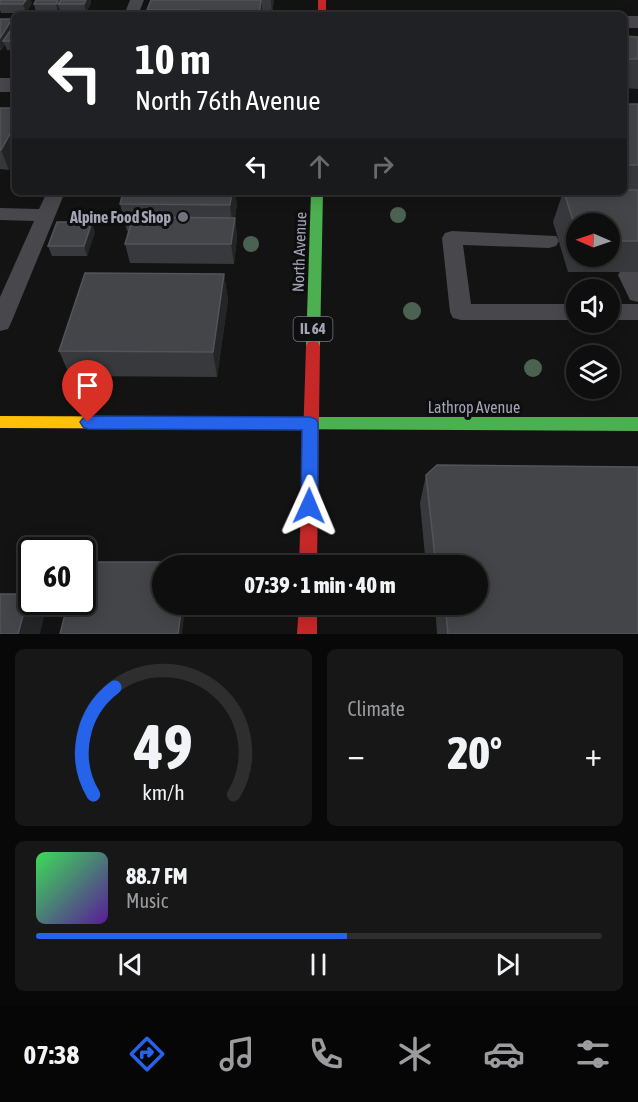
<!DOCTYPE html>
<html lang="en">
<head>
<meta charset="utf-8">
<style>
	:root { --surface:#0e0e0e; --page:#171717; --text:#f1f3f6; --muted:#9b9c9e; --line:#2e2e2e; --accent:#2563eb }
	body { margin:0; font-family:"Asap Condensed",sans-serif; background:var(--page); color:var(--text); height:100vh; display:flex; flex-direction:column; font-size:22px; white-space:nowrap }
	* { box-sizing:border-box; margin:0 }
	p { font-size:20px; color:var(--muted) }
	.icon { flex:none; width:33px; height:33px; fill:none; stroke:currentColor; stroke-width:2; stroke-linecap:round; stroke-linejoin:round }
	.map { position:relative; height:634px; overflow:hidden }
	.sheet { display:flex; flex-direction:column; gap:15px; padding:15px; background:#080808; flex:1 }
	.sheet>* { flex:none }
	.hud { position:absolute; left:12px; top:12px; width:615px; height:183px; border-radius:9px; box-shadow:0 3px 15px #0003,0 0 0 2px var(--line); background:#202124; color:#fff; overflow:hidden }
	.needle { width:39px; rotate:272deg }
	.buttons { position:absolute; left:566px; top:213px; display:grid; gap:12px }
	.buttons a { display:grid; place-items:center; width:54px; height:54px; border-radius:50%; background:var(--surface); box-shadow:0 3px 15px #0003,0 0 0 2px var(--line); font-size:30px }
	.speed { position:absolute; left:18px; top:537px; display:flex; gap:12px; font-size:30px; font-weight:700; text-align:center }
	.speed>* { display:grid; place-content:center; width:78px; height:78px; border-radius:50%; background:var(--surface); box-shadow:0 3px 15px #0003,0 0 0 2px var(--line); line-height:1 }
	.speed .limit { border:3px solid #111; border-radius:9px; background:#fff; color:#111 }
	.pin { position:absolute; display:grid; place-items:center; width:51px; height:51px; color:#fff; margin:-62px -26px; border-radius:50% 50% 50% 0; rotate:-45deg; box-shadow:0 0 6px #0007 }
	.pin .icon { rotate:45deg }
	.me { position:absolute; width:66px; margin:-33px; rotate:1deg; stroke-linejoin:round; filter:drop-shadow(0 0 4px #0008) }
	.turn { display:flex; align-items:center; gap:21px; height:126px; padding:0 24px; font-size:27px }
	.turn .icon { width:78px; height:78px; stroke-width:2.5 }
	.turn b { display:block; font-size:42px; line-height:51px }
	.lanes { display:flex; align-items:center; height:57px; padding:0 24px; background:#0003; justify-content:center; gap:30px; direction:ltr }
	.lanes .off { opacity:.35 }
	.big { font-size:45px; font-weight:800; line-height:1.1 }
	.sheet .card { flex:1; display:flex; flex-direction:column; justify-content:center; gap:9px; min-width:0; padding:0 21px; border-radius:9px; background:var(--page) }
	.sheet .dial { align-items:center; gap:0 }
	.dial svg { height:156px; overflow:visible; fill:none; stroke:var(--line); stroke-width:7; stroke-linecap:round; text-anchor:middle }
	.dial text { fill:var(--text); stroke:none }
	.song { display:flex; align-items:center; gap:18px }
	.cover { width:72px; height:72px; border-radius:9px; background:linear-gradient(135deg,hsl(130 70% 55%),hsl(270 70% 35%)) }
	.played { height:6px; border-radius:3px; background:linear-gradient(90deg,var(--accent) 55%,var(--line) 55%) }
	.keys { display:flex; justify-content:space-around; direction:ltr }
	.heat { display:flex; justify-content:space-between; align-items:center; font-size:33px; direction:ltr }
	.sheet .tiles { flex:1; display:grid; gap:15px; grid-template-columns:1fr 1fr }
	.card:last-child { grid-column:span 2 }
	.trip { position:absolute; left:152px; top:555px; width:336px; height:60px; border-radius:30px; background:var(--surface); box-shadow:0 3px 15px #0003,0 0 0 2px var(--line); font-weight:800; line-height:60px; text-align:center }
	.menu { display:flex; height:96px; justify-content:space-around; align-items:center; background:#060606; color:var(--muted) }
	.menu .icon { width:42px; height:42px }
	.menu .active { color:var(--accent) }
	.menu b { font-size:27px; color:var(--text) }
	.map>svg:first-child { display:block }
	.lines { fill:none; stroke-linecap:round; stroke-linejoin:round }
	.lane { fill:#47474c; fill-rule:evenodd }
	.street { fill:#47474c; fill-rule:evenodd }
	.fast { fill:#4caf50; fill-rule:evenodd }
	.slow { fill:#ffc107; fill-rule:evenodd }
	.jam { fill:#c62828; fill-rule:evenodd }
	.tree { fill:#4b6151 }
	.wall { fill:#38393c; fill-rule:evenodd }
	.shaded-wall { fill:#242526 }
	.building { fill:#444549; stroke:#52545a; stroke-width:1.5 }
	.route { fill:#2563eb; stroke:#184099; stroke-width:1.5 }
	.poi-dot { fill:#71727c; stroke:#0e0d0f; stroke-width:2 }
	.labels { text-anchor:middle; stroke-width:6; stroke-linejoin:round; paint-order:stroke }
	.shield { fill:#0e0d0f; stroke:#767783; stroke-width:1.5 }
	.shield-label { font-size:15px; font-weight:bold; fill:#a3a5b5 }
	.poi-label { font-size:16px; font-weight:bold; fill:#a3a5b5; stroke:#0e0d0f; text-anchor:end }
	.street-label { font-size:16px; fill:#a3a5b5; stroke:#0e0d0f }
</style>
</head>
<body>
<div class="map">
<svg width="638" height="634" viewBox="0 0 638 634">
	<rect width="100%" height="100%" fill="#131313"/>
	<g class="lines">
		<path class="lane" d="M130,0H144L138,15H124Z
			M47,192H65L11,323L8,329L0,331V297L34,221L0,220V208L39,209Z
			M452,231L556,236L559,241L556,246L549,248L463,245L471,304H576V320H461L453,318L450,312L442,238L445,233Z
			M629,268L638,272V302L630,300L618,275L621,270Z
			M609,304H638V320H609Z"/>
		<path class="street" d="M624,16H638V28H624Z
			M0,78H15V92H0Z"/>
		<path class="fast" d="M311,192H323L320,346L318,350H308L306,346Z
			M249,417H638V431L249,429L244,428L241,423L244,418Z"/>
		<path class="slow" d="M0,416L249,417L254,418L257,423L254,428L249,429L0,428Z"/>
		<path class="jam" d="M318,0H326V15H318Z
			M313,341L318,342L320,346L317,566H299L306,346L308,342Z
			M299,604H317V634H297Z"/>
	</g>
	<g class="tree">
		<circle cx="398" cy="215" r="8"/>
		<circle cx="251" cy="244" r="8"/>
		<circle cx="412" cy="311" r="9"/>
		<circle cx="533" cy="368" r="9"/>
	</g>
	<path class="wall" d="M0,0L32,3L26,13H1L0,10Z
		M36,0H91V3L86,13H61L60,10L58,13H36L34,4Z
		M151,0H274L272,14H262L263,15H148L147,10Z
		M0,19H12L14,25L15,24V51L7,50L5,45L1,50H0Z
		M624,36L638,37V89L624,88Z
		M624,104H638V272H568L553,222L563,192H624ZM576,224H609V256H576Z
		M0,108L9,170L0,169Z
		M237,203L235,218L237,237L234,264L130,263L125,244L129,231H127L120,204Z
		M95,232L87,256H52L48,246Z
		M224,274L228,300L217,377L70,376L59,351Z
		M426,475L638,634H437L435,604H477V566H426L420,503Z"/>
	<path class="shaded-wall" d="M26,0H31L32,3L26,13L23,4Z
		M58,0H64L58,4L60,10L58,13L56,4Z
		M86,0H91V3L86,13L84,4Z
		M261,0L263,15H259Z
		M271,0H274L272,14Z
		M12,19L15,27L3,41L5,45L1,50L0,46V38Z
		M15,125V158L9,170L1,150Z
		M232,192H235L237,203L233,231L230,205Z
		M235,218L237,237L234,264L231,244Z
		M92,222L95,232L87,256L84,246Z
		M224,274L228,300L217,377L213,352Z
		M29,594L32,596V602H36L45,613L40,634H18Z
		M182,604H186L182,634H178Z"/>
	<path class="building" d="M0,0H26L23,4H0Z
		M36,0H58L56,4H34Z
		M61,0H86L84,4H58Z
		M151,0H261L259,15H197L199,10H147Z
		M0,19H12L0,38Z
		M15,24V41H3Z
		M624,36L638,37V59H624Z
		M624,104H638V165H624Z
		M0,108H15V125L1,150H0Z
		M624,190H638V241H609V224H576V230L564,192H624Z
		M123,192H232L230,205L120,204Z
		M133,217L235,218L231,244H125Z
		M57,222H92L84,246H48Z
		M85,273L224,274L213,352L59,351Z
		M437,465L638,467V634H448L445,604H477V566H436L426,475Z
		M82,562H188L187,566H162V604H182L178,634H60L68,602H82Z
		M0,594H29L18,634H0Z"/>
	<path class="route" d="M88,416L310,417L316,419L318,423V506L315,512L309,514L303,512L301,506L302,430L88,429L83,427L80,422L83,418Z"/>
	<circle class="poi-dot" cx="183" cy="217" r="6"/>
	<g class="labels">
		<rect class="shield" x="293.5" y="317" width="39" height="24" rx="4.5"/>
		<g class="shield-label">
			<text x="313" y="334">IL 64</text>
		</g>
		<g class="poi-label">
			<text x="171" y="223">Alpine Food Shop</text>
		</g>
		<g class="street-label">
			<text transform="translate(299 252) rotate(-88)" y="6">North Avenue</text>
			<text x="474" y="413">Lathrop Avenue</text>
		</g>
	</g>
</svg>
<div class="buttons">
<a><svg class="needle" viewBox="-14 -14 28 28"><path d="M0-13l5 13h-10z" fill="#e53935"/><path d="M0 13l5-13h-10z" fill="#9b9c9e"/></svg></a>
<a><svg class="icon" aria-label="sound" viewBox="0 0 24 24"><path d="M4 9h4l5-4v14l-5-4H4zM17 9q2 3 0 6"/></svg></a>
<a><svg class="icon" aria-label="layers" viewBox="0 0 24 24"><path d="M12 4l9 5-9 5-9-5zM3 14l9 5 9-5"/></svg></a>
</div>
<div class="speed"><div class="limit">60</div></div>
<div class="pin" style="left:88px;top:422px;background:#d93025"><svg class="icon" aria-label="arrive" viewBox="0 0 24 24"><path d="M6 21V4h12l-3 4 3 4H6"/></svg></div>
<svg class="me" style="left:309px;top:506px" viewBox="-20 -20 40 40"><path d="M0-17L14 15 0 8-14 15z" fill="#2563eb" stroke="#fff" stroke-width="4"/></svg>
<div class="trip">07:39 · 1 min · 40 m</div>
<div class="hud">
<div class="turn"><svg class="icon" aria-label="left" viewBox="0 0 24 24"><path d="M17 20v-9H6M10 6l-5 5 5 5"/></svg><div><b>10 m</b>North 76th Avenue</div></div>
<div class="lanes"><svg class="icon" aria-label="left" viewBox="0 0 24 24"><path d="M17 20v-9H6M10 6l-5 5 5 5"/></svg><svg class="icon off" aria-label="ahead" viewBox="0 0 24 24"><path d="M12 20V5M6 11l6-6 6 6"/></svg><svg class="icon off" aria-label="right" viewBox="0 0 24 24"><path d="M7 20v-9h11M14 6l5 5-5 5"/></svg></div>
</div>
</div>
<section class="sheet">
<div class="tiles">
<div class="card dial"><svg viewBox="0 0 100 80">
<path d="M14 69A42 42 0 1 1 86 69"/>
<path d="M14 69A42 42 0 0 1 25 14" stroke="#2563eb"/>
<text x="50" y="56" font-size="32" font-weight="700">49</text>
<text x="50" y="72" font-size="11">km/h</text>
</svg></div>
<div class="card"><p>Climate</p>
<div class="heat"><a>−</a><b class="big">20°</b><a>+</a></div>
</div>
<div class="card">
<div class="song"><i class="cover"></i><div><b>88.7 FM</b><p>Music</p></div></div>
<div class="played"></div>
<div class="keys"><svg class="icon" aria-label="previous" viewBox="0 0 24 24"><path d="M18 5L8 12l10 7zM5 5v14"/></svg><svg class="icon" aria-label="pause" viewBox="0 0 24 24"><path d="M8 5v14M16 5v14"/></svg><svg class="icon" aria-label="next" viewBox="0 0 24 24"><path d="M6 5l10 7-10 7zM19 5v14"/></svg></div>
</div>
</div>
</section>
<nav class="menu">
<b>07:38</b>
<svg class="icon active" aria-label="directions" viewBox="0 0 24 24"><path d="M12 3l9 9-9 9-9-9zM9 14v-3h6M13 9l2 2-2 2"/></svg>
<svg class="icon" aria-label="music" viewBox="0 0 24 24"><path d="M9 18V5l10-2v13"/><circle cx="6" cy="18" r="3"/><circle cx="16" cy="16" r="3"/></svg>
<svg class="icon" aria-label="phone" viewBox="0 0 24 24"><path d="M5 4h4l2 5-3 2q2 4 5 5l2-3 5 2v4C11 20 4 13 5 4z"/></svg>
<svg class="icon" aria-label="climate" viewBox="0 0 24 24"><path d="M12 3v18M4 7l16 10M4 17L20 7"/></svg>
<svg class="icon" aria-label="car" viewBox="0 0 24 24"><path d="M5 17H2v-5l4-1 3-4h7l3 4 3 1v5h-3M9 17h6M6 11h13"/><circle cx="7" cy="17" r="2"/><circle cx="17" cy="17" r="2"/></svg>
<svg class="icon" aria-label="filters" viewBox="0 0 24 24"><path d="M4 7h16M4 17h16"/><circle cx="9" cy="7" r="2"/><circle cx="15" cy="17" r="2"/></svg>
</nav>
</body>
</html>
